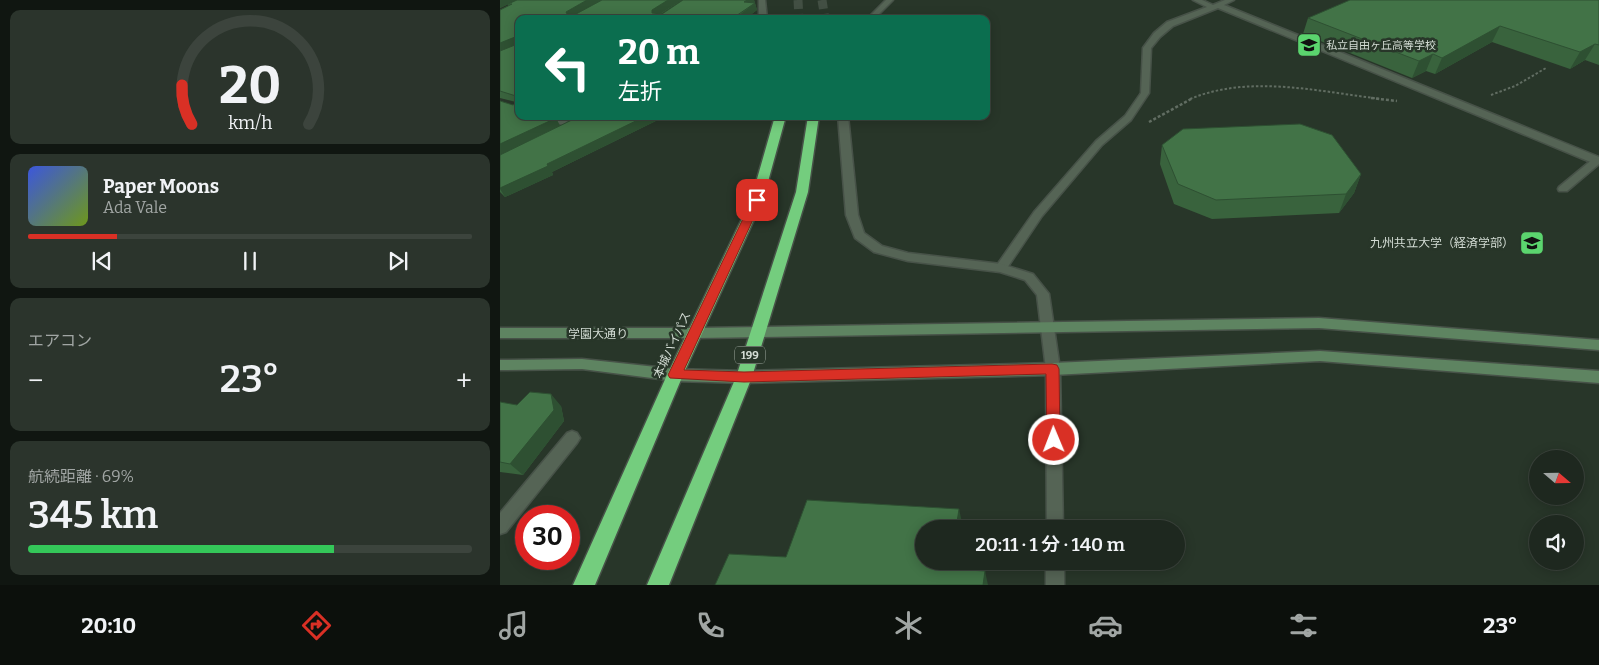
<!DOCTYPE html>
<html lang="ja">
<head>
<meta charset="utf-8">
<style>
	:root { --surface:#1e281f; --page:#2b342c; --text:#f1f3f6; --muted:#a1a6a4; --line:#3c443d; --accent:#d93025 }
	body { margin:0; font-family:Bitter,"Noto Sans JP",serif; background:var(--page); color:var(--text); height:100vh; display:flex; flex-direction:column; font-size:19px; white-space:nowrap }
	* { box-sizing:border-box; margin:0 }
	p { font-size:16px; color:var(--muted) }
	.icon { flex:none; width:28px; height:28px; fill:none; stroke:currentColor; stroke-width:2; stroke-linecap:round; stroke-linejoin:round }
	.map { position:relative; flex:1; overflow:hidden }
	.drawer { display:flex; flex-direction:column; gap:10px; padding:10px; background:#101611; width:500px }
	.drawer>* { flex:none }
	.hud { position:absolute; left:15px; top:15px; width:475px; height:105px; border-radius:10px; box-shadow:0 2px 12px #0003,0 0 0 1px var(--line); background:#0b6e4f; color:#fff; overflow:hidden }
	.needle { width:32px; rotate:110deg }
	.fabs { position:absolute; left:1029px; top:450px; display:grid; gap:10px }
	.fabs a { display:grid; place-items:center; width:55px; height:55px; border-radius:50%; background:var(--surface); box-shadow:0 2px 12px #0003,0 0 0 1px var(--line); font-size:25px }
	.speed { position:absolute; left:15px; top:505px; display:flex; gap:10px; font-size:25px; font-weight:700; text-align:center }
	.speed>* { display:grid; place-content:center; width:65px; height:65px; border-radius:50%; background:var(--surface); box-shadow:0 2px 12px #0003,0 0 0 1px var(--line); line-height:1 }
	.speed .limit { border:8px solid #d22; background:#fff; color:#111 }
	.pin { position:absolute; display:grid; place-items:center; width:42px; height:42px; color:#fff; margin:-21px; border-radius:10px; box-shadow:0 2px 8px #0006 }
	.me { position:absolute; width:55px; margin:-28px; rotate:359deg; stroke-linejoin:round; filter:drop-shadow(0 0 4px #0008) }
	.turn { display:flex; align-items:center; gap:18px; height:105px; padding:0 20px; font-size:22px }
	.turn .icon { width:65px; height:65px; stroke-width:2.5 }
	.turn b { display:block; font-size:35px; line-height:42px }
	.big { font-size:38px; font-weight:600; line-height:1.1 }
	.drawer .widget { flex:1; display:flex; flex-direction:column; justify-content:center; gap:8px; min-width:0; padding:0 18px; border-radius:10px; background:var(--page) }
	.drawer .dial { align-items:center; gap:0 }
	.dial svg { height:130px; overflow:visible; fill:none; stroke:var(--line); stroke-width:7; stroke-linecap:round; text-anchor:middle }
	.dial text { fill:var(--text); stroke:none }
	.song { display:flex; align-items:center; gap:15px }
	.cover { width:60px; height:60px; border-radius:8px; background:linear-gradient(135deg,hsl(230 70% 55%),hsl(80 70% 35%)) }
	.played { height:5px; border-radius:2px; background:linear-gradient(90deg,var(--accent) 20%,var(--line) 20%) }
	.keys { display:flex; justify-content:space-around; direction:ltr }
	.heat { display:flex; justify-content:space-between; align-items:center; font-size:28px; direction:ltr }
	.charge { height:8px; border-radius:4px; background:linear-gradient(90deg,#34c759 69%,var(--line) 0) }
	.trip { position:absolute; left:415px; top:520px; width:270px; height:50px; border-radius:25px; background:var(--surface); box-shadow:0 2px 12px #0003,0 0 0 1px var(--line); font-weight:600; line-height:50px; text-align:center }
	.dock { display:flex; height:80px; justify-content:space-around; align-items:center; background:#0c100c; color:var(--muted) }
	.dock .icon { width:35px; height:35px }
	.dock .current { color:var(--accent) }
	.dock b { font-size:22px; color:var(--text) }
	main { display:flex; flex:1; min-height:0 }
	.map>svg:first-child { display:block }
	.lines { fill:none; stroke-linecap:round; stroke-linejoin:round }
	.highway-tunnel { stroke:#424f43; stroke-width:9; stroke-dasharray:9 5; stroke-linecap:butt }
	.lane-casing { stroke:#475248; stroke-width:3 }
	.street-casing { stroke:#475248; stroke-width:3 }
	.secondary-casing { stroke:#475248; stroke-width:3 }
	.highway-casing { stroke:#475248; stroke-width:3 }
	.path-far1 { stroke:#616d62; stroke-width:2; stroke-dasharray:2.5 2; stroke-linecap:butt }
	.path { stroke:#616d62; stroke-width:2.5; stroke-dasharray:3 2; stroke-linecap:butt }
	.lane { fill:#556455; fill-rule:evenodd }
	.street { fill:#556455; fill-rule:evenodd }
	.secondary { fill:#5e8461; fill-rule:evenodd }
	.highway { fill:#74cd7e; fill-rule:evenodd }
	.wall { fill:#39633d }
	.shaded-wall { fill:#2e5032 }
	.building { fill:#427347; stroke:#2e5032 }
	.route { fill:#d93025; stroke:#8d1f18 }
	.labels { text-anchor:middle; stroke-width:5; stroke-linejoin:round; paint-order:stroke }
	.far-poi-label { font-size:11px; fill:#d3dcd4; stroke:#283629; text-anchor:start }
	.shield { fill:#283629; stroke:#a0aaa1; stroke-width:1 }
	.shield-label { font-size:11px; font-weight:bold; fill:#d3dcd4 }
	.poi-label { font-size:12px; fill:#d3dcd4; stroke:#283629; text-anchor:end }
	.street-label { font-size:12px; fill:#d3dcd4; stroke:#283629 }
</style>
</head>
<body>
<main>
<section class="drawer">
<div class="widget dial"><svg viewBox="0 0 100 80">
<path d="M14 69A42 42 0 1 1 86 69"/>
<path d="M14 69A42 42 0 0 1 8 45" stroke="#d93025"/>
<text x="50" y="56" font-size="32" font-weight="700">20</text>
<text x="50" y="72" font-size="11">km/h</text>
</svg></div>
<div class="widget">
<div class="song"><i class="cover"></i><div><b>Paper Moons</b><p>Ada Vale</p></div></div>
<div class="played"></div>
<div class="keys"><svg class="icon" aria-label="previous" viewBox="0 0 24 24"><path d="M18 5L8 12l10 7zM5 5v14"/></svg><svg class="icon" aria-label="pause" viewBox="0 0 24 24"><path d="M8 5v14M16 5v14"/></svg><svg class="icon" aria-label="next" viewBox="0 0 24 24"><path d="M6 5l10 7-10 7zM19 5v14"/></svg></div>
</div>
<div class="widget"><p>エアコン</p>
<div class="heat"><a>−</a><b class="big">23°</b><a>+</a></div>
</div>
<div class="widget"><p>航続距離 · 69%</p><b class="big">345 km</b><div class="charge"></div></div>
</section>
<div class="map">
<svg width="1099" height="585" viewBox="0 0 1099 585">
	<rect width="100%" height="100%" fill="#283629"/>
	<g class="lines">
		<path class="highway-tunnel" d="M298,0L299,19
			M322,0L325,19"/>
		<defs>
			<path id="lane" d="M693,0H702L713,5L725,0H734L724,5L1099,157V164L1093,163L718,8L673,26L660,37L651,48L649,93L631,120L602,145L542,216L505,271H497L495,268L497,265L534,212L596,141L625,116L641,93L643,48L654,33L667,22L707,7Z"/>
			<path id="street" d="M259,0H265L267,19H259Z
				M386,0H393L374,19H367Z
				M40,116H54L78,126L73,129L70,128Z
				M338,116H348L358,215L364,233L382,246L408,253L501,264L533,274L549,294L560,369L563,529H547L546,369L537,295L525,280L500,272L408,261L374,252L355,238L346,215Z
				M1099,158V164L1067,191H1059L1058,189L1059,187L1093,159Z
				M72,431L77,433L80,438L77,443L6,532L0,534V513L67,433Z
				M546,561H564V585H546Z"/>
			<path id="secondary" d="M819,318L1099,340V350L819,328L196,338H0V328H196Z
				M820,351L1099,371V383L820,361L553,375L244,383L175,381L82,369L0,370V360L82,359L175,369L244,371L553,363Z"/>
			<path id="highway" d="M275,116H286L263,200L183,375L95,585H73L167,375L251,200Z
				M308,116H319L308,192L252,377L169,585H147L236,377L296,192Z"/>
		</defs>
		<use href="#lane" class="lane-casing"/>
		<use href="#street" class="street-casing"/>
		<use href="#secondary" class="secondary-casing"/>
		<use href="#highway" class="highway-casing"/>
		<path class="path-far1" d="M991,95L1015,86L1046,68
			M690,99C750,74 820,92 882,99"/>
		<path class="path" d="M871,98L897,101
			M649,122L693,98"/>
		<use href="#lane" class="lane"/>
		<use href="#street" class="street"/>
		<use href="#secondary" class="secondary"/>
		<use href="#highway" class="highway"/>
	</g>
	<path class="wall" d="M0,0H182L161,14H162L183,0H254L257,10L245,19H19V116H51L56,118L60,126L71,121L60,116H166L52,172L53,175L5,197L0,192V101L13,105L16,103V102L0,98V10L8,6V4L15,1L0,8Z
		M1099,0V65L1085,60L1070,69L992,42L935,74L926,71L912,78L803,34L808,18Z
		M662,145L861,174L854,193L839,213L712,219L674,204L660,164Z
		M0,402L17,405L61,406L64,421L23,475L0,472Z"/>
	<path class="shaded-wall" d="M0,0H17L0,8Z
		M87,0H102L69,19L66,12Z
		M168,0H182L155,17L152,13V10Z
		M247,0H254L255,3L246,9L244,2Z
		M255,3L257,10L245,19H234Z
		M1000,26L992,42L935,74L942,58Z
		M15,37L19,44L0,52V43Z
		M1095,44L1085,60L1070,69L1080,52Z
		M933,54L926,71L912,78L919,61Z
		M69,116H81L72,121Z
		M146,116H166L52,172L53,175L5,197L0,189V188L47,164Z
		M56,118L60,126L0,155V144Z
		M861,174L854,193L839,213L846,194Z
		M51,394L61,406L64,421L23,475L10,464Z
		M459,509L463,527V529H456Z
		M450,561H457L453,585L449,569Z
		M485,571L488,585H483Z"/>
	<path class="building" d="M17,0H87L66,12L67,14H76L102,0H168L152,10V13L162,14L183,0H247L244,2L255,3L233,18L235,19H19V116H51L56,118L0,144V101L13,105L16,103V96L0,91V51L15,45V37L0,43V10L12,4H8Z
		M850,0H1099V45L1095,44L1080,52L1000,26L942,58L933,54L919,61L808,18Z
		M80,116H146L47,164L48,166L0,188V155Z
		M800,124L832,135L861,174L846,194L716,200L678,184L662,145L683,129Z
		M30,392L51,394L54,410L10,464L0,462V402L17,405Z
		M307,500L459,509L456,529H424V561H450L449,569L485,571L483,585H215L229,554L286,557Z"/>
	<path class="route" d="M257,197L262,200L184,370L244,372L552,364L557,365L559,369L560,440L558,444L554,446L549,444L547,440L546,374L244,382L170,378L168,375L252,200Z"/>
	<defs>
		<symbol id="school-square" viewBox="-11 -11 22 22"><rect x="-9" y="-9" width="18" height="18" rx="4" fill="#5bd56e" stroke="#283629"/><path d="M0-5L7-2L0 1L-7-2ZM-4 1L0 2.5L4 1V4Q0 6-4 4Z" fill="#111"/></symbol>
		<symbol id="university-square" viewBox="-11 -11 22 22"><rect x="-9" y="-9" width="18" height="18" rx="4" fill="#5bd56e" stroke="#283629"/><path d="M0-5L7-2L0 1L-7-2ZM-4 1L0 2.5L4 1V4Q0 6-4 4Z" fill="#111"/></symbol>
	</defs>
	<g fill-rule="evenodd">
		<use href="#school-square" x="795" y="31" width="28" height="28"/>
		<use href="#university-square" x="1018" y="229" width="28" height="28"/>
	</g>
	<g class="labels">
		<g class="far-poi-label">
			<text x="826" y="49">私立自由ヶ丘高等学校</text>
		</g>
		<rect class="shield" x="235" y="346.5" width="30" height="17" rx="4"/>
		<g class="shield-label">
			<text x="250" y="359">199</text>
		</g>
		<g class="poi-label">
			<text x="1014" y="247">九州共立大学（経済学部）</text>
		</g>
		<g class="street-label">
			<text x="98" y="338">学園大通り</text>
			<text transform="translate(172 345) rotate(-65)" y="4">本城バイパス</text>
		</g>
	</g>
</svg>
<div class="fabs">
<a><svg class="needle" viewBox="-14 -14 28 28"><path d="M0-13l5 13h-10z" fill="#e53935"/><path d="M0 13l5-13h-10z" fill="#a1a6a4"/></svg></a>
<a><svg class="icon" aria-label="sound" viewBox="0 0 24 24"><path d="M4 9h4l5-4v14l-5-4H4zM17 9q2 3 0 6"/></svg></a>
</div>
<div class="speed"><div class="limit">30</div></div>
<div class="pin" style="left:257px;top:200px;background:#d93025"><svg class="icon" aria-label="arrive" viewBox="0 0 24 24"><path d="M6 21V4h12l-3 4 3 4H6"/></svg></div>
<svg class="me" style="left:554px;top:440px" viewBox="-20 -20 40 40"><circle r="17" fill="#d93025" stroke="#fff" stroke-width="3"/><path d="M0-11L8 9 0 5-8 9z" fill="#fff"/></svg>
<div class="trip">20:11 · 1 分 · 140 m</div>
<div class="hud">
<div class="turn"><svg class="icon" aria-label="left" viewBox="0 0 24 24"><path d="M17 20v-9H6M10 6l-5 5 5 5"/></svg><div><b>20 m</b>左折</div></div>
</div>
</div>
</main>
<nav class="dock">
<b>20:10</b>
<svg class="icon current" aria-label="directions" viewBox="0 0 24 24"><path d="M12 3l9 9-9 9-9-9zM9 14v-3h6M13 9l2 2-2 2"/></svg>
<svg class="icon" aria-label="music" viewBox="0 0 24 24"><path d="M9 18V5l10-2v13"/><circle cx="6" cy="18" r="3"/><circle cx="16" cy="16" r="3"/></svg>
<svg class="icon" aria-label="phone" viewBox="0 0 24 24"><path d="M5 4h4l2 5-3 2q2 4 5 5l2-3 5 2v4C11 20 4 13 5 4z"/></svg>
<svg class="icon" aria-label="climate" viewBox="0 0 24 24"><path d="M12 3v18M4 7l16 10M4 17L20 7"/></svg>
<svg class="icon" aria-label="car" viewBox="0 0 24 24"><path d="M5 17H2v-5l4-1 3-4h7l3 4 3 1v5h-3M9 17h6M6 11h13"/><circle cx="7" cy="17" r="2"/><circle cx="17" cy="17" r="2"/></svg>
<svg class="icon" aria-label="filters" viewBox="0 0 24 24"><path d="M4 7h16M4 17h16"/><circle cx="9" cy="7" r="2"/><circle cx="15" cy="17" r="2"/></svg>
<b>23°</b>
</nav>
</body>
</html>
